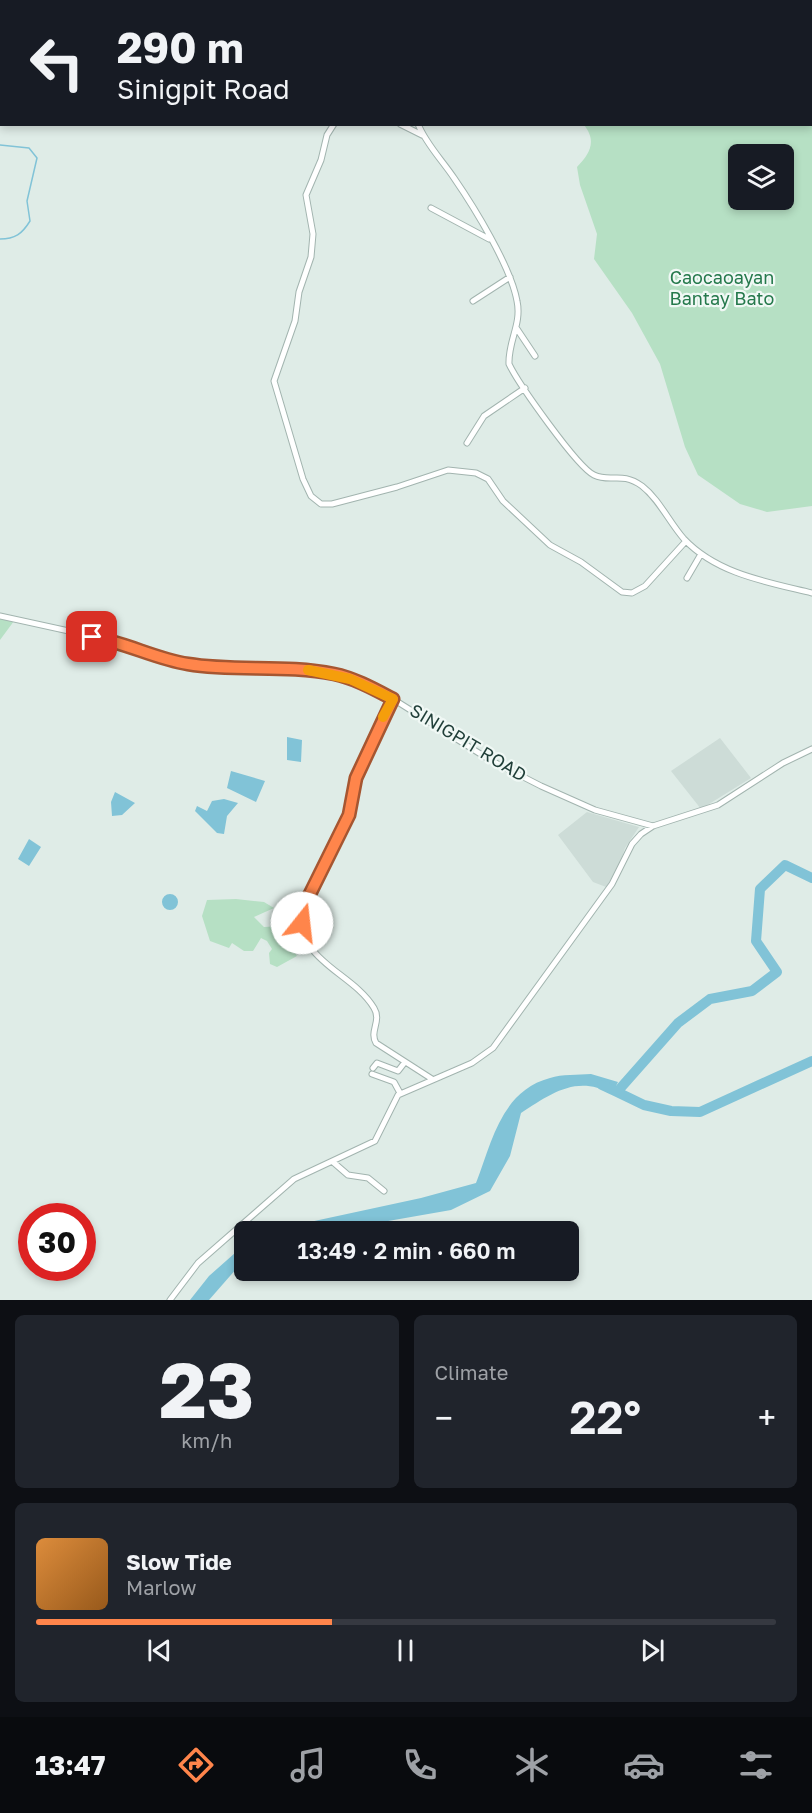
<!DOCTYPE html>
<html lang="en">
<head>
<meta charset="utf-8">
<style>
	:root { --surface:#171b24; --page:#20242c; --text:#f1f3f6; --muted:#9ea1a6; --line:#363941; --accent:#ff854b }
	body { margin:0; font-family:"Golos Text",sans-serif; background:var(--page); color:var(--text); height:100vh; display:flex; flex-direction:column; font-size:22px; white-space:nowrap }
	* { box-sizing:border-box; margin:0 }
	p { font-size:20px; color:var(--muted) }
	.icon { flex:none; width:33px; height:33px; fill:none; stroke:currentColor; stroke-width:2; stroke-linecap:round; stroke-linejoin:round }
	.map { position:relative; height:1300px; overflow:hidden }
	.details { display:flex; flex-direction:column; gap:15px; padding:15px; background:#0d0f14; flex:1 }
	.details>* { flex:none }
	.guide { position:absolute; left:0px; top:0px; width:813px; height:126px; box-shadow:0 3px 9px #0003; background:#171b24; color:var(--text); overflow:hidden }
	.buttons { position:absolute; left:728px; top:144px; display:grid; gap:12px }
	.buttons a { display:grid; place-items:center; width:66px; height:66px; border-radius:9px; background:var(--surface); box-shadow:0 3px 9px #0003; font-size:30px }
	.speed { position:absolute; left:18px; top:1203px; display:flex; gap:12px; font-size:30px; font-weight:700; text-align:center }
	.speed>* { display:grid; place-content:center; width:78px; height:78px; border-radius:50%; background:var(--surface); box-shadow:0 3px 9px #0003; line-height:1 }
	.speed .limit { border:9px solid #d22; background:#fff; color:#111 }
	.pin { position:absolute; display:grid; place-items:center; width:51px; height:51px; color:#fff; margin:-26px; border-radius:12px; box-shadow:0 3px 9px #0006 }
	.me { position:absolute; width:66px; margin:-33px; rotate:16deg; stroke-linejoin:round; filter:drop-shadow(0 0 4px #0008) }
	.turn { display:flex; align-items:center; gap:21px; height:126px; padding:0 18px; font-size:27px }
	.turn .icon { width:78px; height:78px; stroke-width:2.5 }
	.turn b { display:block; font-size:42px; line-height:51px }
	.big { font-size:45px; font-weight:600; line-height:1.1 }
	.details .card { flex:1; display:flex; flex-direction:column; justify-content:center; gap:9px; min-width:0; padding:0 21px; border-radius:9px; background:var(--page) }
	.details .dial { align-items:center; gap:0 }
	.dial b { font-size:78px; line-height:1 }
	.song { display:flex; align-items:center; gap:18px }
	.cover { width:72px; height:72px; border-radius:9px; background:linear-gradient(135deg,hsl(30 70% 55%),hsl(30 70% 35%)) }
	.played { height:6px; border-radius:3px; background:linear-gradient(90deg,var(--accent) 40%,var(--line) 40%) }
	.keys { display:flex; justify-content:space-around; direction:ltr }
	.heat { display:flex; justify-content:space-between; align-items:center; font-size:33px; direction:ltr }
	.details .tiles { flex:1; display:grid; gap:15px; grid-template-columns:1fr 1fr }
	.card:last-child { grid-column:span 2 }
	.trip { position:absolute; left:234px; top:1221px; width:345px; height:60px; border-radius:9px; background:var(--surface); box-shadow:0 3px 9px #0003; font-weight:600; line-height:60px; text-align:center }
	.dock { display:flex; height:96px; justify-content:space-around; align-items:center; background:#090b0e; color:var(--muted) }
	.dock .icon { width:42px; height:42px }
	.dock .current { color:var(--accent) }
	.dock b { font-size:27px; color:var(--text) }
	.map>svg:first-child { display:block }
	.built { fill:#cddcd7 }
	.green { fill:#b6e0c4; fill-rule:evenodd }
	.water { fill:#81c3d7 }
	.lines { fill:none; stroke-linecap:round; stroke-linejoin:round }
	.stream { stroke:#81c3d7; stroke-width:1.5 }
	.river { stroke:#81c3d7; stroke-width:10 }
	.street-casing { stroke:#a2b4af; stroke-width:7 }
	.street { stroke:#fff; stroke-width:5 }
	.route-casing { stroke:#a65631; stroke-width:15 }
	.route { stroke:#ff854b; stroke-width:10 }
	.slow { stroke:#f59e0b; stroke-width:10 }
	.labels { text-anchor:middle; stroke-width:4.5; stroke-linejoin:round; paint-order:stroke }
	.park-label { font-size:18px; fill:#25794c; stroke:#f0f8f5 }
	.street-label { font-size:18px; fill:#1f3e38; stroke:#f0f8f5 }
</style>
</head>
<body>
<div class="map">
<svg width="812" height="1300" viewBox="0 0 812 1300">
	<rect width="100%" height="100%" fill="#dfece7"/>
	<path class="built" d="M720,738L751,778L701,809L671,771Z
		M587,812L639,827L625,848L619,866L606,887L593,882L558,835Z"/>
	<path class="green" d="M812,22V506L767,512L740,504L698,475L685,447L660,364L632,313L594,259L597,234L580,185L577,167C590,154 597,141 584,125L812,124ZM783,154V200H738V154Z
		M0,618L14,621L0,640Z
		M236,899L264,902L274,908L254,917L264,927L281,926L282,933L297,956L277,967L270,964L269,953L272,949L267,941L261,938L253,951H244L232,943L229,948L210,941L202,916L207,900Z"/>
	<path class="water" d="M287,737L302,740L301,762L287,760Z
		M231,771L265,781L256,802L227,788Z
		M115,792L135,803L122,815L112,816L111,802Z
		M224,799L238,803L227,816L224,834L217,833L195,811L197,806L207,811L212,801Z
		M29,839L41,847L29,866L18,859Z
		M162 902a8 8 0 1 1 16 0a8 8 0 1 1-16 0Z
		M591,1074L618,1082L612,1094C577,1074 550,1094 521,1113L510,1156L490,1191L451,1210L331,1231H268L421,1198L476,1183C492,1142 501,1091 550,1078C562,1074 578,1075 591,1074Z
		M244,1245V1260L209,1300H190L209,1276Z"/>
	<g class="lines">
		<path class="stream" d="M217,0V2
			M265,0L266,2
			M327,2V0
			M0,87L2,86
			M0,145L29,148L37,158L27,201L30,221C22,234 15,239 0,239"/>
		<path class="river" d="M602,1085L617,1092L678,1023L710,999L752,991L777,972L756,941L760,889L785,865L812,878
			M617,1092L644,1105L671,1111L700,1112L812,1061"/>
		<defs>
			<path id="street" d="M411,2L412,0
				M334,124L327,135L321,160L306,195L313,234L311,257L299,292L295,321L274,381L303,479L311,496L321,504H332L397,487L448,470L476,473L488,479L503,501L550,545L581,562L622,592L632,593L645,586L686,541
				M400,124L422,135
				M418,124C426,144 442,160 454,178C474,207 511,267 517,301C522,324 508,341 509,364C518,383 577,467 594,475C611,483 621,471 642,486C659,499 669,522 684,539C717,574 767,582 812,593
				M431,208L489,239
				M473,301L510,277
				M517,329L535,356
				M467,443L484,416L525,388
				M687,578L701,554
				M0,616L119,642L187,664L224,668L293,669L336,674L393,699L490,760L541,786L595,810L653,826
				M393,699L356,778L349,815L303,908C293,961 352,971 374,1008C382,1021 369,1031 376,1043L432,1079
				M373,1068L377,1063L398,1071L405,1062
				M372,1074L394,1082L400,1093
				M333,1162L348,1175L368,1178L384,1191
				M170,1300L198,1263L294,1179L375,1141L398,1095L472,1063L493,1048L612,884L632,844L641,834L653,826L718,805L783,763L812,749"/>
		</defs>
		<use href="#street" class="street-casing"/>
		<use href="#street" class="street"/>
	</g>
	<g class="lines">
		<defs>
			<path id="route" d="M92,637C125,642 155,659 188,664C236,672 286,664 334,674C354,678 374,689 393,699L356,778L349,815L303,908L302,923"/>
		</defs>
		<use href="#route" class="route-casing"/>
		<use href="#route" class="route"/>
		<path class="slow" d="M308,670L350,679L393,699L383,717"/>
	</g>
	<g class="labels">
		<g class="park-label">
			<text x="722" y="284">Caocaoayan<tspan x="722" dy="21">Bantay Bato</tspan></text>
		</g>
		<g class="street-label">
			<text transform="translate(468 743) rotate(31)" y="6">SINIGPIT ROAD</text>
		</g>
	</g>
</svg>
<div class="buttons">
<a><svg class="icon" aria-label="layers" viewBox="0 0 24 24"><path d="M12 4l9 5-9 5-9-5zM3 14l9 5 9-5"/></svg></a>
</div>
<div class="speed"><div class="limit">30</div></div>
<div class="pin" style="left:92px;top:637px;background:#d93025"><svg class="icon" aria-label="arrive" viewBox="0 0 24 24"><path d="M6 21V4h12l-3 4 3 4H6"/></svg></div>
<svg class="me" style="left:302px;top:923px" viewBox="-20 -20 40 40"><circle r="19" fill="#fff"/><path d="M0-13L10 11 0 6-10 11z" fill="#ff854b"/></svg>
<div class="trip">13:49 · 2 min · 660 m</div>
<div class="guide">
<div class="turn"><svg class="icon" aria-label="left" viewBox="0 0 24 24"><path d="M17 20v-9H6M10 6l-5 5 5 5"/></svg><div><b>290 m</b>Sinigpit Road</div></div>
</div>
</div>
<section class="details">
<div class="tiles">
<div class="card dial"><b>23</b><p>km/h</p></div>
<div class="card"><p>Climate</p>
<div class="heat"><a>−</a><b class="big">22°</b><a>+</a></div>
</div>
<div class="card">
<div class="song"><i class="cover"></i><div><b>Slow Tide</b><p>Marlow</p></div></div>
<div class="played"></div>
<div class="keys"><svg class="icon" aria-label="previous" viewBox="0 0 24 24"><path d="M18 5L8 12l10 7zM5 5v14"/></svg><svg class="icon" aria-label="pause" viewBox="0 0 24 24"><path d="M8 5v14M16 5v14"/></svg><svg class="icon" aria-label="next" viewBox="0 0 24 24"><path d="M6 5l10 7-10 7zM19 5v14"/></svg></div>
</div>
</div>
</section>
<nav class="dock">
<b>13:47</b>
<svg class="icon current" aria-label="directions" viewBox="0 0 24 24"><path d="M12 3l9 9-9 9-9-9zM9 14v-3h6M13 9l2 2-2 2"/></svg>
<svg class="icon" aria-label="music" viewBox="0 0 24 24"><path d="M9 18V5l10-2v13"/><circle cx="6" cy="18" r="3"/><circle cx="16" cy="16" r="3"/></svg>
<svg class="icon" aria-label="phone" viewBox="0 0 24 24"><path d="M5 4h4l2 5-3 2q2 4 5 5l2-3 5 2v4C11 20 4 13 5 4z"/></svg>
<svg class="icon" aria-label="climate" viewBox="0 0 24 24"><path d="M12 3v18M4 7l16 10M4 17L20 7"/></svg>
<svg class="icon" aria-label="car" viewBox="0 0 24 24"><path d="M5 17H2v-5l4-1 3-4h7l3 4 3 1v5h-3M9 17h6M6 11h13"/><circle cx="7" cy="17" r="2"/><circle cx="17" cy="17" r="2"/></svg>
<svg class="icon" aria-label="filters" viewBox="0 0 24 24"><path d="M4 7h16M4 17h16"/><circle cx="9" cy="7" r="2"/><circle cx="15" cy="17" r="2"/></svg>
</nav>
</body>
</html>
